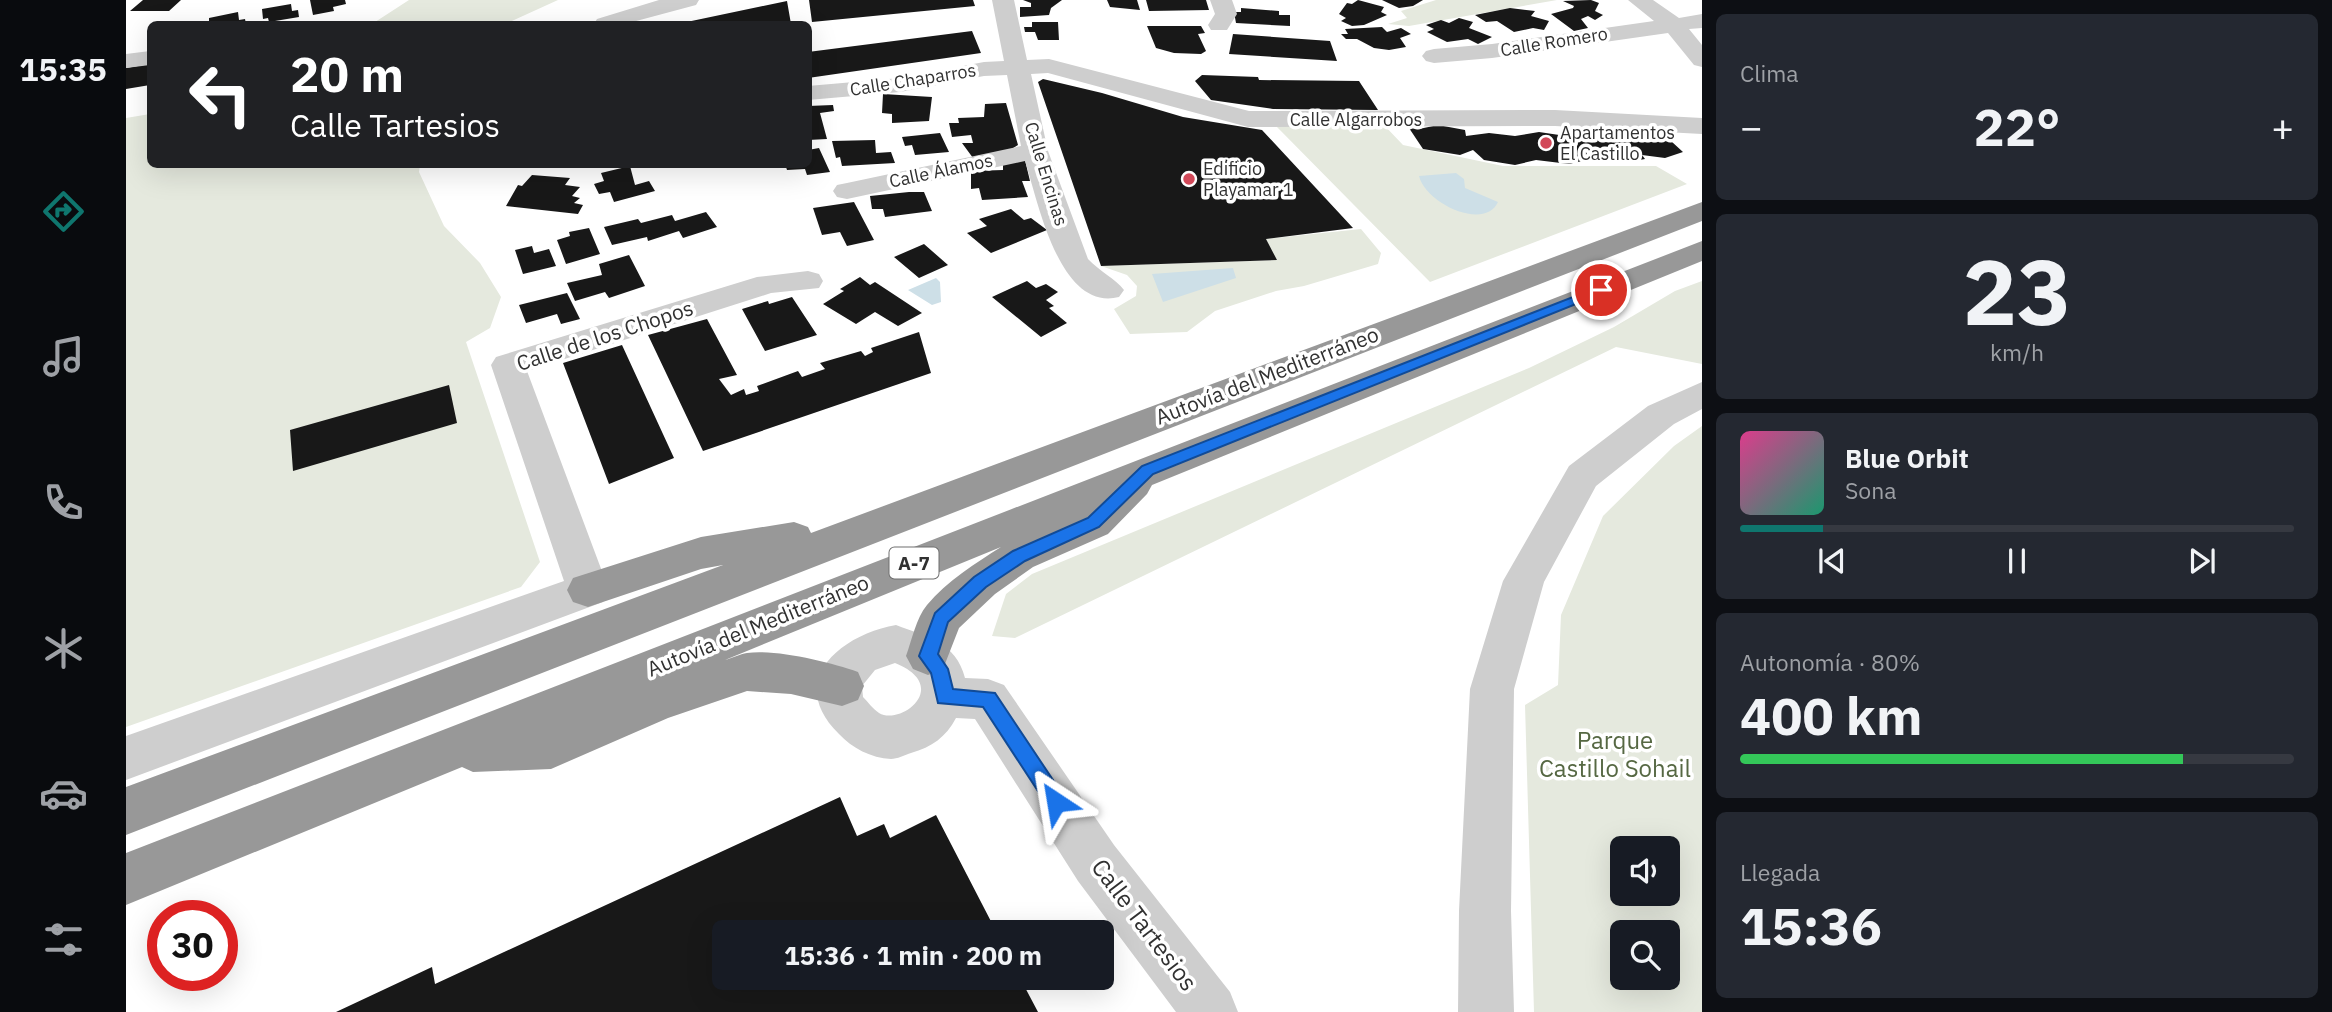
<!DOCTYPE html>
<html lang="es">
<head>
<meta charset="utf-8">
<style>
	:root { --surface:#171b24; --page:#242831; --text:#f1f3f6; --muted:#9ea1a6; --line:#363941; --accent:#0f766e }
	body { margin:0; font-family:"IBM Plex Sans",sans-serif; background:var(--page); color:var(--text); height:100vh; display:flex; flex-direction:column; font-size:26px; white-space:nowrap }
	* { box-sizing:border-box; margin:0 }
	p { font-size:23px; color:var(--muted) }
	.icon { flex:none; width:38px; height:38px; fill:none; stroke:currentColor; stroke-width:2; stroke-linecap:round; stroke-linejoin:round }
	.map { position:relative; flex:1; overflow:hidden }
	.details { display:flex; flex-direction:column; gap:14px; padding:14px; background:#0d0f14; width:630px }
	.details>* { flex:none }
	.hud { position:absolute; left:21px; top:21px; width:665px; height:147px; border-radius:10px; box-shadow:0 7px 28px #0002; background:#202124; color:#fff; overflow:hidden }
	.controls { position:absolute; left:1484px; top:836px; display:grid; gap:14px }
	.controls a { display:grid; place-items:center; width:70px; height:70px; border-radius:10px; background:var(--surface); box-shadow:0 7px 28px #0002; font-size:35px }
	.speed { position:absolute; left:21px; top:900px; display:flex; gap:14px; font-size:35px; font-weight:700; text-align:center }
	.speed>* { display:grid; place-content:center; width:91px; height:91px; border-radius:50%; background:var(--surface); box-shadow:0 7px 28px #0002; line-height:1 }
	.speed .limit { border:10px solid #d22; background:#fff; color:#111 }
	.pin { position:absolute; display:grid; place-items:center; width:60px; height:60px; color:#fff; margin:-30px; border:4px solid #fff; border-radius:50%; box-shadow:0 2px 7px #0007 }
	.me { position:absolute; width:77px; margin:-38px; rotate:327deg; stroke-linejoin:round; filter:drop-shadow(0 0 5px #0008) }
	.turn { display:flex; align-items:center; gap:24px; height:147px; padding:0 28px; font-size:32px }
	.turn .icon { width:91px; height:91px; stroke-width:2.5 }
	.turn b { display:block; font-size:49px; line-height:60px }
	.big { font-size:52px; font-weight:700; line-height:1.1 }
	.details .widget { flex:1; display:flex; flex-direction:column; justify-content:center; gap:10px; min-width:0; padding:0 24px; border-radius:10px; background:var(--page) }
	.details .dial { align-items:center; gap:0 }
	.dial b { font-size:91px; line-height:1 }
	.song { display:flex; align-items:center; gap:21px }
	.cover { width:84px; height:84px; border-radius:10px; background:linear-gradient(135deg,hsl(330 70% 55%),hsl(160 70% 35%)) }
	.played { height:7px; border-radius:4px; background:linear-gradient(90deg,var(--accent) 15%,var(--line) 15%) }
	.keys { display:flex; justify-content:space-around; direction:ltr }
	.heat { display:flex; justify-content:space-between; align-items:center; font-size:38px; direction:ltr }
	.charge { height:10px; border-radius:5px; background:linear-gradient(90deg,#34c759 80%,var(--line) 0) }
	.trip { position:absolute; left:586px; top:920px; width:402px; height:70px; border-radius:10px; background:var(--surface); box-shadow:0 7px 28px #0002; font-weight:700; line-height:70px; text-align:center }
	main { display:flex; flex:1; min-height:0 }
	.menu { display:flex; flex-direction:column; width:126px; justify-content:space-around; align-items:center; background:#090b0e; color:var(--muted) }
	.menu .icon { width:49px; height:49px }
	.menu .on { color:var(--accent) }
	.menu b { font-size:32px; color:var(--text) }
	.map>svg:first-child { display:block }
	.green { fill:#e5e9de; fill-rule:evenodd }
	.water { fill:#cddfe7 }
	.building { fill:#181818 }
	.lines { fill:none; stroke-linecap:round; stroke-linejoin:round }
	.minor { fill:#cecece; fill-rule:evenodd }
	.highway { fill:#989898; fill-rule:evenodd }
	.route { fill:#1a73e8; stroke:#114b97; stroke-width:2 }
	.poi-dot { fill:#d24959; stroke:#fff; stroke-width:2.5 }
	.labels { text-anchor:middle; stroke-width:7; stroke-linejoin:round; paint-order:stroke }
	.far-street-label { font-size:18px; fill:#313131; stroke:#fff }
	.far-poi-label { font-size:18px; fill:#313131; stroke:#fff; text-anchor:start }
	.shield { fill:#fff; stroke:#6f6f6f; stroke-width:2 }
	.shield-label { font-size:19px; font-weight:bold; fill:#313131 }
	.street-label { font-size:21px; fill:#313131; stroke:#fff }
	.near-park-label { font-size:24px; fill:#566843; stroke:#fff }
	.near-street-label { font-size:24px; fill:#313131; stroke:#fff }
</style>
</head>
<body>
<main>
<nav class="menu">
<b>15:35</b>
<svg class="icon on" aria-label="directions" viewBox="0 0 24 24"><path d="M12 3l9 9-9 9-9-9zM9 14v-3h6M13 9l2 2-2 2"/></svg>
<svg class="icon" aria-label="music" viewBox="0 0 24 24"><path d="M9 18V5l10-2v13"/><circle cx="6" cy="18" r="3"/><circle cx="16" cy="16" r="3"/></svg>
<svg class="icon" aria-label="phone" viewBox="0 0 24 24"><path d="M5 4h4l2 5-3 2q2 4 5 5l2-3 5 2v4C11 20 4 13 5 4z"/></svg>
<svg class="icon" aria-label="climate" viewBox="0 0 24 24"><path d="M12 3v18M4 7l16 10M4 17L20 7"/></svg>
<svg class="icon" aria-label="car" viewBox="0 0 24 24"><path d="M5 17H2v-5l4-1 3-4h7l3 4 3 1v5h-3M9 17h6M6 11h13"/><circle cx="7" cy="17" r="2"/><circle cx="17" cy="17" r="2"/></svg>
<svg class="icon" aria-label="filters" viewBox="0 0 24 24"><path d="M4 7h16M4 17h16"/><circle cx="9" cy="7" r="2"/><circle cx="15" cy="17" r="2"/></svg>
</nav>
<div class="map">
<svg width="1576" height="1012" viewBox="0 0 1576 1012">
	<rect width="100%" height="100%" fill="#fff"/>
	<path class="green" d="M283,0H432L379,24H246Z
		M1310,0H1431L1283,26L1262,24L1281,18L1275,11Z
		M24,114V164L294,165L293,172L318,226L354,263L375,297L364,328L340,342L414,562L395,587L0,727V118Z
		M1257,124L1277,145L1377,166H1530L1561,184L1304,282L1150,126Z
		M1235,229L1255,253L1252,264L1178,286L1150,291L1089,311L1061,332L1004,334L988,309L1010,296L1011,286L1001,275L975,266L1150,260L1140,239Z
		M1576,281V364L1490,347L889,638L866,636L880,594L906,574L1403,368L1488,327L1549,291Z
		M1576,426V1012H1408L1399,705L1432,685L1435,615L1477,516L1548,446ZM1496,849H1542V894H1496ZM1496,933H1542V978H1496Z"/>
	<path class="water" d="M1330,173L1338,179L1339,188L1372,202C1359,231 1300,204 1293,176Z
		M1107,268L1110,278L1037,302L1026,274Z
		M810,278L814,282L815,302L806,305L782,290Z"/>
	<path class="building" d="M17,0H55L43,11H4Z
		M184,0H219L220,4L207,7L208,11L187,15Z
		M683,0H847L849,6L686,22Z
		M897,0H936L925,8L923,15L894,17V7H905V3Z
		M981,0H1011L1014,10L984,7Z
		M1020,0H1080L1083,10L1023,11Z
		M1232,0L1258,7L1255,12L1261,15L1238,25L1226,26L1215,21L1220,18L1213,14L1221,3L1226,4Z
		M1256,0H1297L1287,6L1273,8Z
		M1465,0L1473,3L1469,11L1477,15L1469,20L1462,16L1455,19L1462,28L1448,31L1425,14L1447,8L1448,6L1437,1Z
		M661,1L665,24H556V23Z
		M165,4L166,11L172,10L173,17L143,22L142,18L137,19L136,9Z
		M1115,8L1153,11V15H1164V26L1110,23L1108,12H1115Z
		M1384,8L1409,11L1405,16L1423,21L1418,30L1407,28L1388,32L1371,21L1360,22L1349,15Z
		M112,12L113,20L119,19L120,24H83V18Z
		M1333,18L1347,22L1343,28L1366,37L1352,44L1342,39L1321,42L1301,32L1308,29L1300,25L1315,20L1323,23Z
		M906,22H932L933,40H912L909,32H899L898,27H906Z
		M1021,26H1075L1079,33L1072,34L1080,51L1075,54L1048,53L1030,48Z
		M1256,27L1261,32L1275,28L1285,34L1274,38L1280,47L1263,50L1248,48L1231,39H1220L1215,34H1222L1219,29Z
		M846,31L855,53L682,78V52Z
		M1107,34L1204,41L1211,61L1103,54Z
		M24,64V85L0,89V68Z
		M1076,75L1132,77L1133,80L1233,81L1252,110L1147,109L1085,100L1069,81Z
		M917,79L976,93L1057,117L1136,130L1227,228L1140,239L1151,260L975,266L912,82Z
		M757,94L806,97L803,121L766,123V114L756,113Z
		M880,103L892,145L884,150L847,158L836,143H847L845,135L826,137L823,123H833L832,118L858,117L859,104Z
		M707,105L708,111L694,113L701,139L682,140V106Z
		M1312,125L1339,130L1340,136L1363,133L1389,136L1413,132L1440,136L1461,131L1488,133L1507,128L1534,131L1557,152L1539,158L1516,155L1519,159L1497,163L1465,159L1443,164L1410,160L1389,165L1358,160L1347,150L1334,155L1297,149L1283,128L1293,129Z
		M814,133L823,152L789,155L786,145L779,146L776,137Z
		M749,140L750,153L765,152L769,163L716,166L714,157L710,158L706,141Z
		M693,148L704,172L681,175L679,169L661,170L659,164H682V150Z
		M899,160L904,181H896L902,197L856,200L853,188L845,189V171L877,170V163Z
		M504,166L509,185L523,181L529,191L488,202L484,192L473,194L468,184L478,181L475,173Z
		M406,175L444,178L439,185L454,187L446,196L454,198L448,203L457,205L452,214L380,206L392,185L396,186Z
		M783,192H798L806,211L759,217L757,209H746L744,196Z
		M728,202L748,240L721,246L714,232L696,235L687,208Z
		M885,209L898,220L905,218L921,230L865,253L841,233L861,226L853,219Z
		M580,212L591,227L557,238L553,231L522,241L521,237L486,245L478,227L512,219L515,223L546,215L549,221Z
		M463,228L474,254L440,264L431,240L444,236L443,232Z
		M798,244L822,265L793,278L768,257Z
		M406,246L408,253L423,249L430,266L397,274L389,250Z
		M503,255L519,286L483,298L479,292L449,301L441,283L476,275L473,264Z
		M734,277L744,285L749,282L796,313L772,326L749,312L730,324L697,304L718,291L714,289Z
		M901,281L910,288L920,284L932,292L920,300L928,306L923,308L941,323L915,337L866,297Z
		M441,293L454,319L435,324L431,314L400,323L393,305Z
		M666,297L691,335L639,351L616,309L642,301L643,304Z
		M581,319L611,375L593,379L605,395L618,389L620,395L633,391L631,386L672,371L676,377L699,369L694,363L735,351L739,356L747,352L745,348L793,332L805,373L577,451L522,335Z
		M496,345L548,458L483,484L437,363Z
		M323,385L331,423L167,471L164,430Z
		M714,797L731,836L758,824L764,838L810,815L871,933H598V978H894L912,1012H210L306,967L309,984Z"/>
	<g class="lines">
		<path class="minor" d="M533,0H573L570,5L499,24H468L471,19Z
			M866,0H888L901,60L923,59L1123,111L1429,110L1576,118V134L1429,126L1122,127L922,73L905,74L922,151L962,259C973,271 990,279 998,290L993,297C933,312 912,201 899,161L721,199L711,197L707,191L711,185L721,183L895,146L881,75L858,76L774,92L682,100V86L774,78L858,62L878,61Z
			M1084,0H1106L1111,14L1101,30H1085L1082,25L1089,14Z
			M1502,0H1527L1553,18L1576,14V28L1563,29L1576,45V67L1568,65L1542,33L1366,58L1308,63L1300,61L1296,56L1300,51L1308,49L1366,44L1528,21Z
			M24,51V65L0,68V54Z
			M682,271L693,274L697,281L693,288L645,293L401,371L483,590L477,602L0,780V736L438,581L365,365L370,357L631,277Z
			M1576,382V409L1548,424L1470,486L1418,582L1388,689L1385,911L1388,1012H1332L1333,911L1344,689L1377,581L1443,466L1522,406Z
			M770,625C801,637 830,642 839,678L862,679L878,685L988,845L1104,992L1112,1012H1050L952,881L849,719L830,718C820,737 806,747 785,753C779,755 771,759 765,759C745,758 726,748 713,734C659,681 714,635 770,625ZM769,663C826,686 775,726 753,713C747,709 742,702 737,697L736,686L749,670Z"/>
		<path class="highway" d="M1576,202V221L0,835V787L597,565L575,569L462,607L447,602L441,590L447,578L575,537L668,522L682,527L685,533Z
			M1576,241V261L1026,485L1021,494L982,534L907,567L869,594L833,628L817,669L802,675L787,669L780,656C786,640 790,618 801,605C821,581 850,563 875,547L599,660C606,658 614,654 621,653C650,649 704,662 732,672L738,686L732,700L716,706L665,694L621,691L542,718L425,769L347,772L336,767L0,905V853Z"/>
	</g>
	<path class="route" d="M1475,286L1482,290L1480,292L1027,474L973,527L899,561L860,587L822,622L812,654L822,669L827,689L869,693L937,795L940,802L937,808L930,811L923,808L857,707L812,703L805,673L793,656L809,613L848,577L887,551L962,518L1016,466Z"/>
	<g class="poi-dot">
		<circle cx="1420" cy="143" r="7"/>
		<circle cx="1063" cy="179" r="7"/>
	</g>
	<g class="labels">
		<g class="far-street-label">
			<text transform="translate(1428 42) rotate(-9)" y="6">Calle Romero</text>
			<text transform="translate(787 80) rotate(-9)" y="6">Calle Chaparros</text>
			<text x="1230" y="126">Calle Algarrobos</text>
			<text transform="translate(815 171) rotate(-12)" y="6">Calle Álamos</text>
			<text transform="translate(920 174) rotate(73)" y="6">Calle Encinas</text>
		</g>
		<g class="far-poi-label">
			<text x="1434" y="139">Apartamentos<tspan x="1434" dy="21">El Castillo</tspan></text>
			<text x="1077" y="175">Edificio<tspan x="1077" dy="21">Playamar 1</tspan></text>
		</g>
		<rect class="shield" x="763.5" y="547.5" width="49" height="31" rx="5"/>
		<g class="shield-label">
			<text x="788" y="570">A-7</text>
		</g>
		<g class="street-label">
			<text transform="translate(479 336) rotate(-18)" y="7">Calle de los Chopos</text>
			<text transform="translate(1141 376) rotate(-21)" y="7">Autovía del Mediterráneo</text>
			<text transform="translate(632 626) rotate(-22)" y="7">Autovía del Mediterráneo</text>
		</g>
		<g class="near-park-label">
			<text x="1489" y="749">Parque<tspan x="1489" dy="28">Castillo Sohail</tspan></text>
		</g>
		<g class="near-street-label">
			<text transform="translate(1018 925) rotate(53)" y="8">Calle Tartesios</text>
		</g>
	</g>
</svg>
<div class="controls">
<a><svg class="icon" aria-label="sound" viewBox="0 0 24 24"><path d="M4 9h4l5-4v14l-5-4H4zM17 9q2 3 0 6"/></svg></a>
<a><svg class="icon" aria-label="search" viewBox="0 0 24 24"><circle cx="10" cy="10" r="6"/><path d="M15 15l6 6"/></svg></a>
</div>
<div class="speed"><div class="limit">30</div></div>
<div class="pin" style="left:1475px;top:290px;background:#d93025"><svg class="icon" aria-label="arrive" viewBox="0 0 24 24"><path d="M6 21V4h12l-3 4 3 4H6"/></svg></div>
<svg class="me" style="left:930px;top:802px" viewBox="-20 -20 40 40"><path d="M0-17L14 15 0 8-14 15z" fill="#1a73e8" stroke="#fff" stroke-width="4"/></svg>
<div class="trip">15:36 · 1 min · 200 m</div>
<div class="hud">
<div class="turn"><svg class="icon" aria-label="left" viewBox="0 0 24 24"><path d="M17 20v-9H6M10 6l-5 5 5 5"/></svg><div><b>20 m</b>Calle Tartesios</div></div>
</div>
</div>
<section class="details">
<div class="widget"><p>Clima</p>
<div class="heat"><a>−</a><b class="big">22°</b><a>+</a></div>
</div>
<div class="widget dial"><b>23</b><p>km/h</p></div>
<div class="widget">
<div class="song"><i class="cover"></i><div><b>Blue Orbit</b><p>Sona</p></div></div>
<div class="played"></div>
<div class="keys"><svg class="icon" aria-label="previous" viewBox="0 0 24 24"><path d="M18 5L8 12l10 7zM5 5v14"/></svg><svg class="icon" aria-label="pause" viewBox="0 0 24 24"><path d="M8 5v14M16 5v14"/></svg><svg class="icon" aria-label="next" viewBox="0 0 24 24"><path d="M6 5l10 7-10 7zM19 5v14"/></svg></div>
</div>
<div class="widget"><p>Autonomía · 80%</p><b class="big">400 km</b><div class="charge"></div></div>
<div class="widget"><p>Llegada</p><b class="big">15:36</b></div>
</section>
</main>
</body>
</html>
